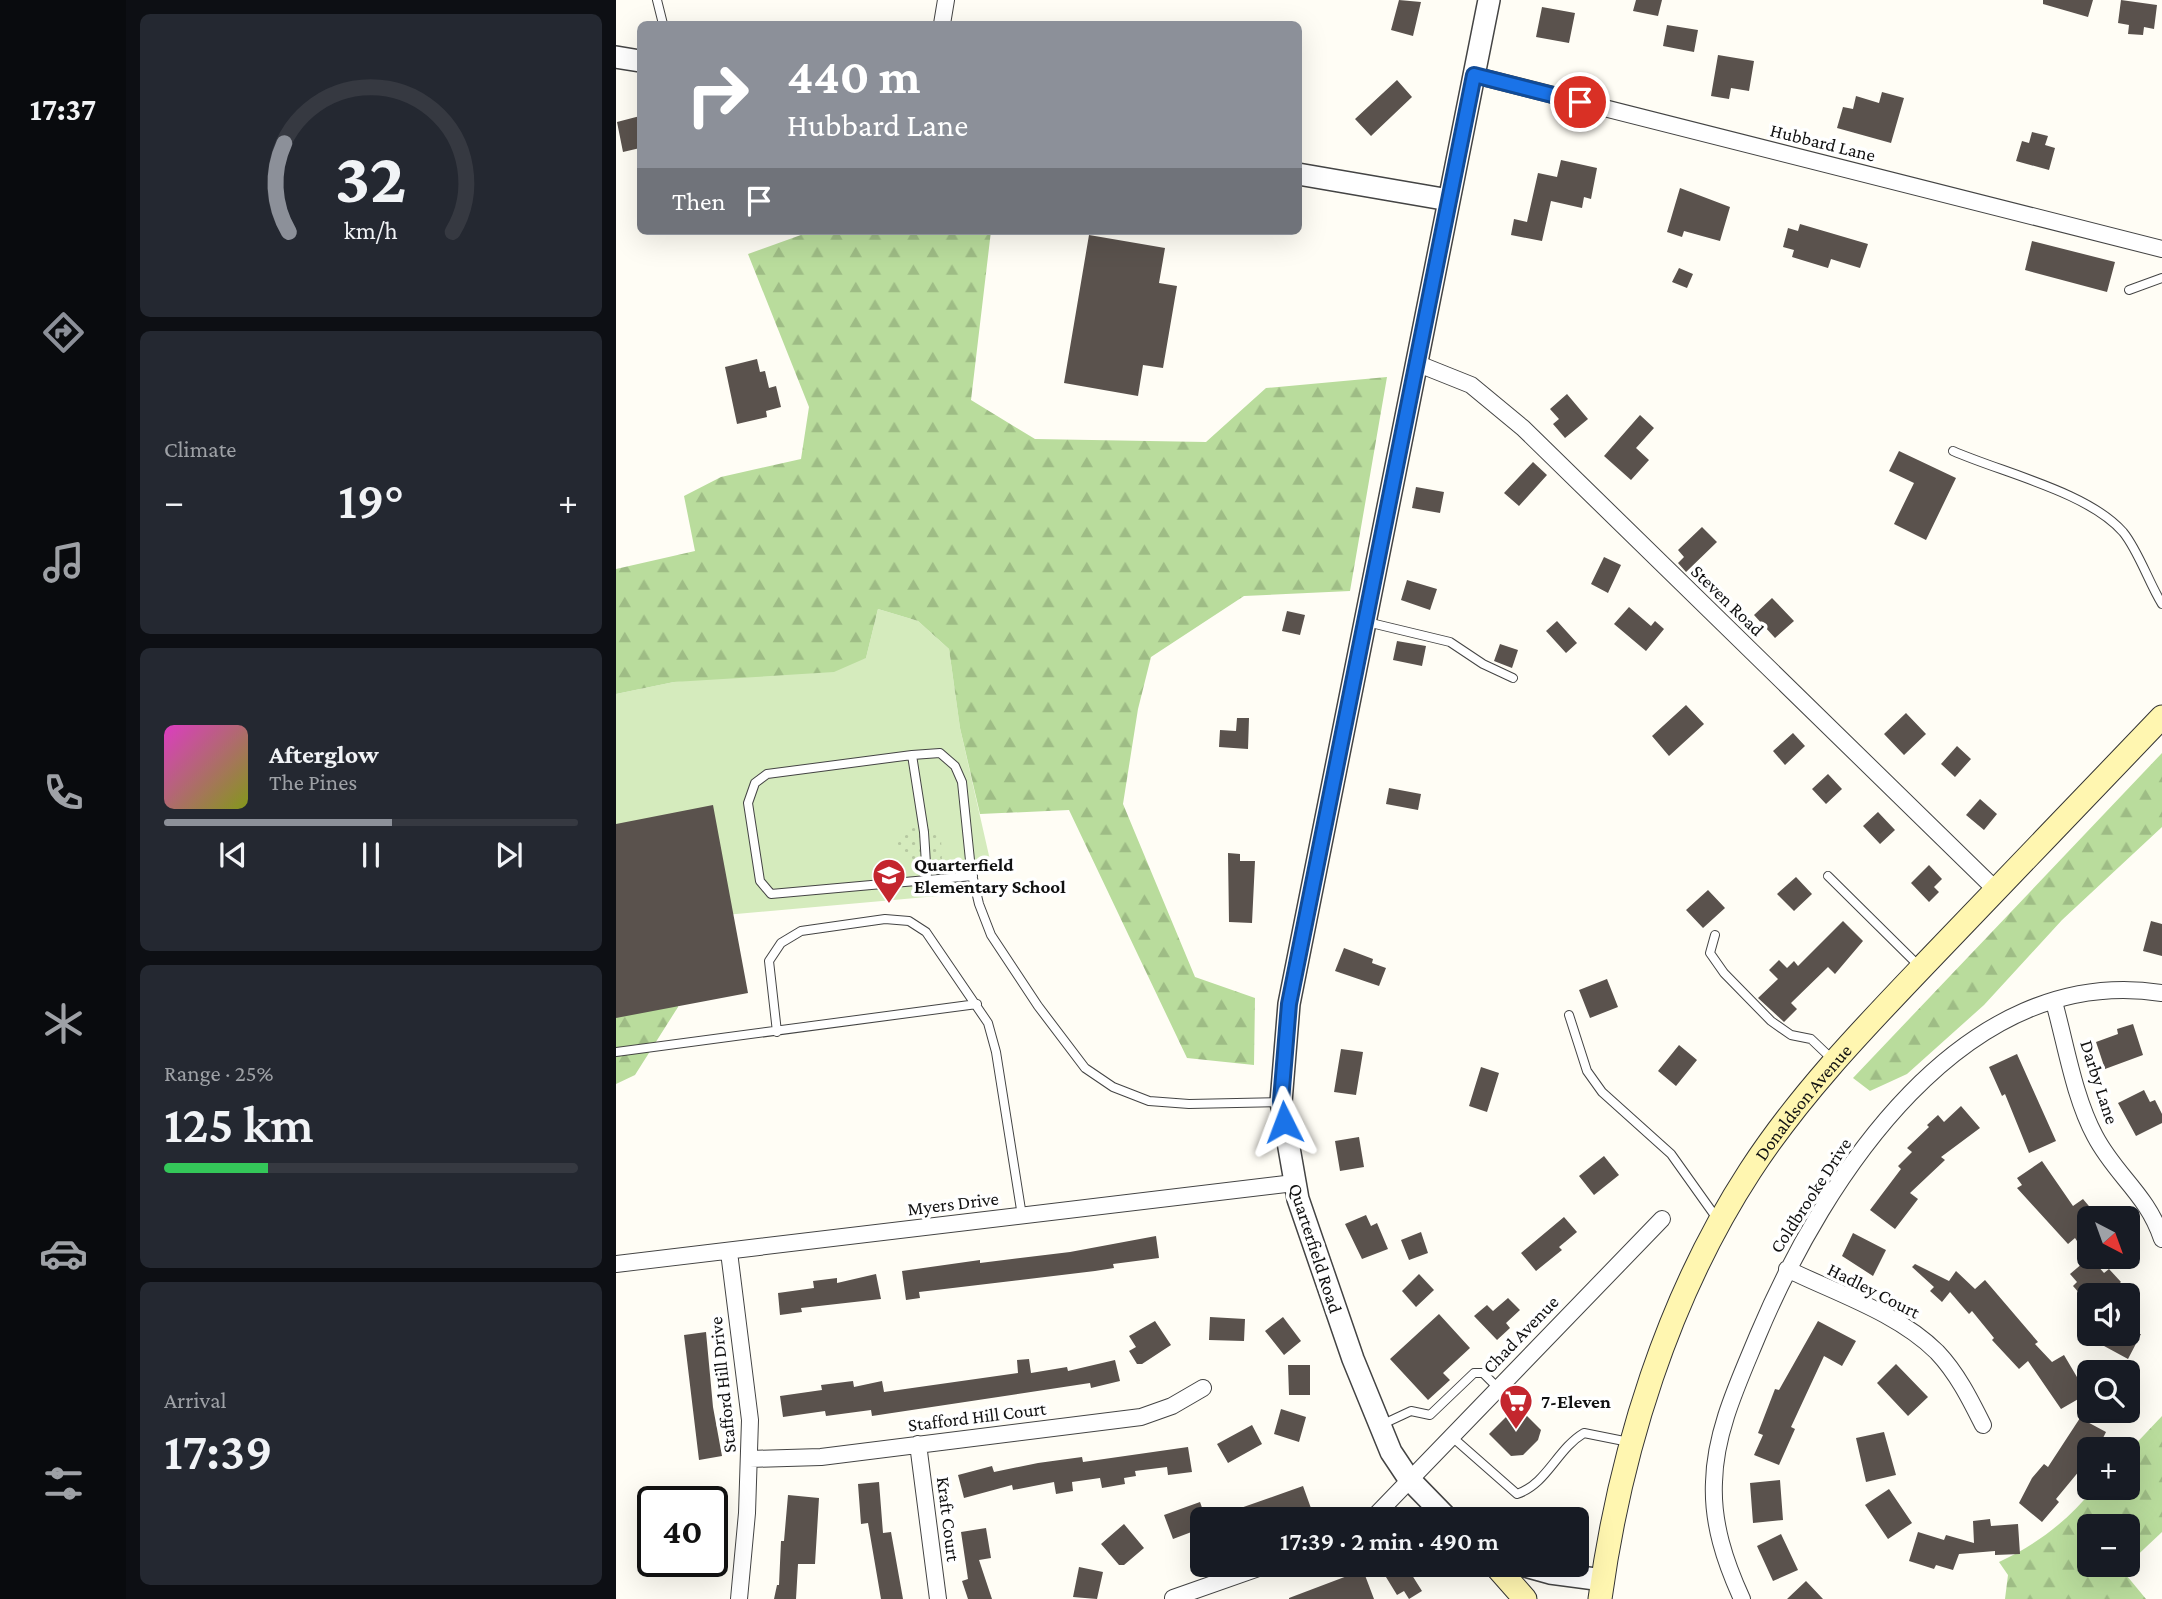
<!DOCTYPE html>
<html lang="en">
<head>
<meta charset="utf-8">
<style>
	:root { --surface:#171b24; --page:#242831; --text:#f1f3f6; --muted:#9ea1a6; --line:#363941; --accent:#8c9099 }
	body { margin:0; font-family:"Crimson Pro",serif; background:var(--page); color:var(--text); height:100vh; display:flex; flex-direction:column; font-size:26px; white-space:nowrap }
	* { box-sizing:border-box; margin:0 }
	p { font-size:23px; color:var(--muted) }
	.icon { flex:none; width:38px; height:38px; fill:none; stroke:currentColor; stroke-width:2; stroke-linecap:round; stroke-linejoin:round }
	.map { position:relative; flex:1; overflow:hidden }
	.side { display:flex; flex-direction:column; gap:14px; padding:14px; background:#0d0f14; width:490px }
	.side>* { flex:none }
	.banner { position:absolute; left:21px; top:21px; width:665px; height:214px; border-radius:10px; box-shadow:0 7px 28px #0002; background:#8c9099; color:#fff; overflow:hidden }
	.needle { width:46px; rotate:139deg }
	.fabs { position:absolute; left:1461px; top:1206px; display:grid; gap:14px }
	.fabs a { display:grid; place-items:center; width:63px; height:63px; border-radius:10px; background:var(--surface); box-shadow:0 7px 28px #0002; font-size:35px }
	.speed { position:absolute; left:21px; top:1486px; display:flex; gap:14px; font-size:35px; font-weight:700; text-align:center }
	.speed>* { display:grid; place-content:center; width:91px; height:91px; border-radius:50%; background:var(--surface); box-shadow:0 7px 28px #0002; line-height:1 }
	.speed .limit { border:4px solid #111; border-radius:10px; background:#fff; color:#111 }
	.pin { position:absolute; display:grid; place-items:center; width:60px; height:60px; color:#fff; margin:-30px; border:4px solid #fff; border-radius:50%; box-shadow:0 2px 7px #0007 }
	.me { position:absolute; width:77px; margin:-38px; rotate:357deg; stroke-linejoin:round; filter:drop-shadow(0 0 5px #0008) }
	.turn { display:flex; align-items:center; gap:24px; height:147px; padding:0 35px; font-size:32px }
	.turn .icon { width:91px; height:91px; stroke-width:2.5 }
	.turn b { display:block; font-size:49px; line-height:60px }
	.then { display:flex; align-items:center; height:66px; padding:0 35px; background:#0003; gap:14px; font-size:26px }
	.big { font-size:52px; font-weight:600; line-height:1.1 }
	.side .tile { flex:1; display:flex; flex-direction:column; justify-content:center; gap:10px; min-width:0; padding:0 24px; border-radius:10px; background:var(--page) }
	.side .dial { align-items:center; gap:0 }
	.dial svg { height:182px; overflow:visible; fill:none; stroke:var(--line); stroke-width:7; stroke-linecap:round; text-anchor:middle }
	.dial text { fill:var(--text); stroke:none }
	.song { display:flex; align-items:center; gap:21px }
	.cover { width:84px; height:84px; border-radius:10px; background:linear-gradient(135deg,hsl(310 70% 55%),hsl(70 70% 35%)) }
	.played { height:7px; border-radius:4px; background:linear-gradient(90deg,var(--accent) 55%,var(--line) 55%) }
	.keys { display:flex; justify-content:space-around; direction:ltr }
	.heat { display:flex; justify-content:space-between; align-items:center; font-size:38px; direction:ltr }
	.charge { height:10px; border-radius:5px; background:linear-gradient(90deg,#34c759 25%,var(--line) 0) }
	.trip { position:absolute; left:574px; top:1507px; width:399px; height:70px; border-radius:10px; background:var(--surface); box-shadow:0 7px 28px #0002; font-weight:600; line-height:70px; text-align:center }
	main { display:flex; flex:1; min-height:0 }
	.tabs { display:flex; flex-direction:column; width:126px; justify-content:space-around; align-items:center; background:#090b0e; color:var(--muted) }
	.tabs .icon { width:49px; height:49px }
	.tabs .on { color:var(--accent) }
	.tabs b { font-size:32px; color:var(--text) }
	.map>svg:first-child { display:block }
	.grass { fill:#d5ebbd }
	.forest { fill:url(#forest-firs) }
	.park { fill:url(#park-dots) }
	.building { fill:#5a524d }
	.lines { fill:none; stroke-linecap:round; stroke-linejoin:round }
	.service-casing { stroke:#444; stroke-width:10 }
	.minor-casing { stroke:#444; stroke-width:18 }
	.tertiary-casing { stroke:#444; stroke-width:24 }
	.secondary-casing { stroke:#333; stroke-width:25 }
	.service { stroke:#fff; stroke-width:8 }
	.minor { stroke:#fff; stroke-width:16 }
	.tertiary { stroke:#fff; stroke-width:21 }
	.secondary { stroke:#fff6b0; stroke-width:23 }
	.route-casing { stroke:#114b97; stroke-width:18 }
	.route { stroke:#1a73e8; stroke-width:12 }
	.labels { text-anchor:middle; stroke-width:7; stroke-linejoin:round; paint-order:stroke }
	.street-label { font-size:19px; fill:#111; stroke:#fff }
	.poi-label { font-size:19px; font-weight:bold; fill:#111; stroke:#fff; text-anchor:start }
</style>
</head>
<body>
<main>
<nav class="tabs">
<b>17:37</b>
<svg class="icon on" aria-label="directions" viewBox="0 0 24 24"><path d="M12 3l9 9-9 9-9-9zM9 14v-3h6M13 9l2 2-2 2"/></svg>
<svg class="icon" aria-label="music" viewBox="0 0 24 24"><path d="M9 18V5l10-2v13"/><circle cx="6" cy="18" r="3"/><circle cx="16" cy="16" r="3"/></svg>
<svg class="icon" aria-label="phone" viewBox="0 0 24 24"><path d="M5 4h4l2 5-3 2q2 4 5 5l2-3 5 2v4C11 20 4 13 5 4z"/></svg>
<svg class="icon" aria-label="climate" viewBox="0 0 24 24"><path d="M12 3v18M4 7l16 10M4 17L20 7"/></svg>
<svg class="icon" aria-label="car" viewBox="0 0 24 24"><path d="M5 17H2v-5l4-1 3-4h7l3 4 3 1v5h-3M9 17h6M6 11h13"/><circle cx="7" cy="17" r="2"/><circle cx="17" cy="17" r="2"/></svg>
<svg class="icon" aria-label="filters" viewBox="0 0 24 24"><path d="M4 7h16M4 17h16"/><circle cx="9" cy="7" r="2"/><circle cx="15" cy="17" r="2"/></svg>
</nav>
<section class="side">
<div class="tile dial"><svg viewBox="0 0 100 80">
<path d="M14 69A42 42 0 1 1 86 69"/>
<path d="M14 69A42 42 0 0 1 12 30" stroke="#8c9099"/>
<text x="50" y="56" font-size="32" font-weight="700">32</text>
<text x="50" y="72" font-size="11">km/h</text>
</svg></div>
<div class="tile"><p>Climate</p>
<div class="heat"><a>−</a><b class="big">19°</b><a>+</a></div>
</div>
<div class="tile">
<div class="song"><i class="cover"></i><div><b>Afterglow</b><p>The Pines</p></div></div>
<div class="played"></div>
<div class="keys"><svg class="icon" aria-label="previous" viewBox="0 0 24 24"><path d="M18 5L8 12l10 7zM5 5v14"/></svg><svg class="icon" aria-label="pause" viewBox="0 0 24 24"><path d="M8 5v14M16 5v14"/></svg><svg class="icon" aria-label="next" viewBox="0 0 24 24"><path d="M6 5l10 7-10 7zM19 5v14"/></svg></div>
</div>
<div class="tile"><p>Range · 25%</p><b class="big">125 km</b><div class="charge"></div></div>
<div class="tile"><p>Arrival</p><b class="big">17:39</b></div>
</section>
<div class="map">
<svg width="1546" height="1599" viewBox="0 0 1546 1599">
	<defs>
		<pattern id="forest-firs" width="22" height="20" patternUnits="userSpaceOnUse" patternTransform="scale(1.75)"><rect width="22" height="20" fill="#b9dc9c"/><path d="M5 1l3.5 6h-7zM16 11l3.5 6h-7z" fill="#9ebc85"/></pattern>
		<pattern id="park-dots" width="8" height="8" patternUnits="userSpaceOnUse" patternTransform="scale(1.75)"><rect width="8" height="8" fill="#d5ebbd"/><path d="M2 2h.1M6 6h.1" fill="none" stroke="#b6c8a1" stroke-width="1.8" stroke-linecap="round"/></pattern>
	</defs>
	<rect width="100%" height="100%" fill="#fffdf5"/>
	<path class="grass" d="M262,609L302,621L333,649L344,728L374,860L349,875L333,895L64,919L0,886V694L58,682L250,658Z"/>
	<path class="forest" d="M196,231H375L355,400L419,439L590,442L650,388L771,377L734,591L628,596L535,657L522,709L507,804L579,977L639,998L638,1065L571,1058L453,810L364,814L344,728L333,649L302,621L262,609L250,658L218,672L58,682L0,694V569L79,551L68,496L105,477L185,459L193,407L132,254Z
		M1546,753V827L1446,920L1368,1005L1291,1074L1254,1091L1237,1078Z
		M0,886L64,919L62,1007L19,1075L0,1084Z
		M1546,1416V1532L1512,1564V1526H1474V1564L1511,1565L1506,1570L1530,1599H1389L1392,1575L1383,1562C1421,1544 1452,1521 1478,1488H1512V1452Z"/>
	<path class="park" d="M302,826L317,830L325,838L326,860L318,865L293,861L280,851V841L289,831Z"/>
	<path class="building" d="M783,0L805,2L797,36L775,30Z
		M1020,0H1046L1042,16L1017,11Z
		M1427,0H1477L1472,17L1427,4Z
		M1505,0L1541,5L1538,29L1528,27L1527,35L1512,34L1513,25L1502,23Z
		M926,7L959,13L953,43L920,37Z
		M1051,25L1082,30L1078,52L1047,46Z
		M1102,55L1138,61L1133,91L1115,88L1113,99L1095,96Z
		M781,80L796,97L755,136L739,119Z
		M1266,92L1288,98L1275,143L1221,128L1227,107L1237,109L1240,96L1263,103Z
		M24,116V148L7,152L1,122Z
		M1416,132L1432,136L1429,145L1439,148L1433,170L1400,161L1406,141L1413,143Z
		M945,160L981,168L975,199L968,197L966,208L935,201L926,241L895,235L898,219L911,222L922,173L941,177Z
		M1064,188L1114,207L1104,241L1068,231L1066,237L1051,232Z
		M1184,224L1252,244L1244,268L1215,259L1212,268L1176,257L1178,250L1167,247L1172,228L1182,231Z
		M473,235L549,248L543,283L561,286L547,368L527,365L522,396L448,383Z
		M1416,241L1499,262L1491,292L1409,270Z
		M1063,268L1077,274L1071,288L1056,282Z
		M141,359L144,372L149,371L153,388L160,386L165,407L150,411L151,417L121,424L109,367Z
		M951,394L972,419L949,438L937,424L943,419L934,409Z
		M1024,415L1038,428L1020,448L1033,460L1015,480L988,456Z
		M1283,451L1340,478L1310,540L1278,524L1298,483L1273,471Z
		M917,462L931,475L903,506L888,493Z
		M800,487L828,492L824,513L796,508Z
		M1086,527L1101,542L1070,572L1062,563L1068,557L1062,550Z
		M988,557L1005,565L992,593L975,584Z
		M791,580L821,589L814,610L785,600Z
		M1156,598L1178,621L1159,638L1138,615Z
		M1013,607L1035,626L1039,621L1048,629L1030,651L998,624Z
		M671,611L689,615L684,635L666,631Z
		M941,621L961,643L950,653L930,631Z
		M781,641L810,646L806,666L777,660Z
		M884,644L902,650L896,668L878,661Z
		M1070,705L1088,724L1053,756L1036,736Z
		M1290,713L1310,734L1288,755L1268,734Z
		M621,718H633L632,749L603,747L604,730L620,731Z
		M1177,733L1189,746L1169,765L1157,751Z
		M1341,746L1355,759L1339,777L1325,764Z
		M1212,774L1226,789L1210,804L1196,789Z
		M773,788L805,794L802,810L770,804Z
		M1364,799L1381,814L1368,830L1350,815Z
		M97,805L132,993L0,1018V824Z
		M1262,812L1279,830L1264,844L1247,826Z
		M612,853L624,854V861H639L636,923L613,922Z
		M1313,865L1326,879L1318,887L1323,892L1313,902L1295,883Z
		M1180,877L1196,894L1178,911L1161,894Z
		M1092,890L1109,908L1087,928L1070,910Z
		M1227,921L1247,941L1219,974L1212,967L1175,1003L1181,1009L1168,1022L1142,998L1162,979L1153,970L1163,960L1171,968L1178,961L1182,966Z
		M1535,921L1546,924V956L1527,951Z
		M728,948L757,959L756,963L770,968L763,986L719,971Z
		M991,979L1002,1007L974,1018L963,990Z
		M1517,1024L1527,1055L1489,1069L1480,1042L1502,1034L1501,1029Z
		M1063,1045L1081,1060L1060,1086L1042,1071Z
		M725,1049L747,1052L740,1095L718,1092Z
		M1401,1054L1440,1141L1413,1153L1389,1094L1386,1096L1373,1067Z
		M865,1067L883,1073L871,1112L853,1106Z
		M1528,1090L1534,1102L1539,1100L1546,1114V1123L1520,1136L1502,1103Z
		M1345,1106L1364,1128L1325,1157L1329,1160L1294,1193L1302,1199L1279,1229L1254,1210L1285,1169L1282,1166L1296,1152L1291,1148L1313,1127L1311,1125L1322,1115L1328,1122Z
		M743,1137L748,1167L724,1171L719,1141Z
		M988,1156L1003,1175L978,1195L963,1176Z
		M1426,1161L1457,1206L1467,1199L1483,1218H1474V1235L1463,1244L1459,1238L1452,1244L1401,1188L1406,1185L1401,1178Z
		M750,1215L755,1226L761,1223L772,1249L746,1259L729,1224Z
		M948,1217L961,1232L943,1247L946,1250L920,1271L905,1253Z
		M805,1232L812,1253L793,1260L785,1240Z
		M1237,1233L1270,1250L1257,1276L1226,1256Z
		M540,1236L543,1258L497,1264L498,1268L479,1271L303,1292L304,1298L290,1300L286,1271L364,1260V1263L454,1252Z
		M1474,1257L1488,1273L1493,1269L1505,1282L1491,1295H1465L1457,1286L1461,1282L1454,1274Z
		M1299,1264L1333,1281L1340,1271L1359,1289L1369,1280L1422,1342L1419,1344L1436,1362L1448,1355L1471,1394L1445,1409L1412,1361L1403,1369L1376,1340L1378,1338L1356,1311L1353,1314L1334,1292L1326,1302L1314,1291L1318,1287L1296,1267Z
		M260,1274L265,1299L185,1308L186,1312L164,1315L162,1293L198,1288L197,1281L221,1278V1283Z
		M803,1274L818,1290L800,1307L786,1291Z
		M892,1298L904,1310L890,1323L894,1328L881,1340L858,1316L871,1305L877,1311Z
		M823,1314L854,1348L827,1373L834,1380L812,1400L774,1359Z
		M594,1317L629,1319L628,1341L593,1340Z
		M667,1317L685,1341L668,1355L649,1331Z
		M539,1321L555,1345L526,1364H521L513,1351L520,1347L513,1336Z
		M1202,1321L1240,1341L1226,1366L1208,1356L1175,1427L1179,1429L1163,1465L1138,1455L1147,1435L1142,1433L1159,1389L1163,1390Z
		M90,1332L97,1407L106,1456L83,1460L68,1335Z
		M1466,1334H1525L1512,1359Z
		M413,1359L415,1373L451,1367L452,1371L499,1360L504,1381L475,1388L474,1383L256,1416L255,1410L210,1416L209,1411L167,1417L164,1396L206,1390L205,1385L237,1381L238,1387L266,1381L268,1392L402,1373L401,1360Z
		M1280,1364L1312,1397L1292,1416L1261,1383Z
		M672,1365H694V1395H673Z
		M901,1406L925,1430L922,1440L907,1455L895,1456L873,1434Z
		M665,1409L690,1417L683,1442L658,1434Z
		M1464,1418L1490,1432L1482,1448L1474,1449V1459L1466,1472L1464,1470L1440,1499L1443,1502L1426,1522L1403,1503L1416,1478L1428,1464L1432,1467Z
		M636,1425L646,1444L612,1463L601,1444Z
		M1268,1432L1280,1475L1250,1482L1240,1438Z
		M572,1447L576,1472L552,1475L551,1467L519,1471L520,1476L508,1478L509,1484L486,1488L484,1478L456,1482L457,1491L440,1494L438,1482L397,1490L396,1485L348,1498L342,1475L376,1466L378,1472L422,1463L466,1457L467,1462Z
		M1164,1480L1167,1520L1137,1523L1134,1483Z
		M263,1482L267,1533L275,1532L287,1599H265L252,1523L245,1524L242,1484Z
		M687,1486L696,1511L673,1519H599V1517Z
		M1273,1489L1296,1523L1272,1539L1249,1505Z
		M172,1495L203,1498L199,1564H182L180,1599H158L161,1585H163L165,1541H168Z
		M584,1502L590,1519H586V1528L557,1539L548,1515Z
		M1374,1519L1375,1526L1402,1524L1404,1554L1379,1555V1551L1343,1554L1337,1570L1320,1565L1318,1569L1293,1561L1302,1532L1328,1540L1330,1535L1358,1543L1357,1521Z
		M508,1524L528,1548L508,1565H503L485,1544Z
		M370,1528L375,1558L363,1560L376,1599H352L346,1581L352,1579L345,1532Z
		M1165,1534L1182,1570L1157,1581L1141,1546Z
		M762,1564H789L806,1591L793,1599L788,1591L781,1595Z
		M463,1567L487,1572L481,1599L457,1597Z
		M747,1570L758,1599H673V1598Z
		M1190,1581L1207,1599H1171Z"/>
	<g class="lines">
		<defs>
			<path id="service" d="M41,0L47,24
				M1513,290L1546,278
				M1337,451C1387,473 1472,492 1507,532C1522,550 1533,583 1546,604
				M751,622L834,642L867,664L897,678
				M296,755L324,753L339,766L346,782L355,870L363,904L375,935L422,1006L469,1068L497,1087L533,1101L573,1104L665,1102
				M296,755L308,832L311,880L155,894L144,881L132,803L139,783L151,774Z
				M1212,876L1303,966
				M311,880L357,876
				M1099,935L1094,953L1108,973L1155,1021L1175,1035L1195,1039L1216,1059
				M953,1015L971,1071L986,1092L1055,1154L1102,1220
				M161,1032L153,961L165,943L185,931L269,919L293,921L310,932L372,1023L380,1052L406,1216
				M0,1052L361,1004
				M765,1425L795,1411L814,1415L858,1373H867L882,1388
				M835,1436L901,1494C931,1484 941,1449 968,1433L1013,1442"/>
			<path id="minor" d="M326,24L330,0
				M858,75L1546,249
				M800,363L855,385L907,428L1380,890
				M1438,1002C1450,1045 1458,1097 1479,1136C1500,1176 1531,1194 1546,1239
				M113,1252L134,1420L131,1513L123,1599
				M0,1264L678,1183
				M1171,1269C1220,1293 1282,1313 1321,1352C1341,1373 1354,1399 1367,1425
				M302,1444L322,1599
				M134,1459L205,1457L525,1417L556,1406L587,1388
				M756,1519L1046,1219
				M557,1598L654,1564
				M1126,1599C1109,1562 1096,1523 1098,1482C1099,1431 1123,1381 1142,1335C1208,1178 1347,962 1546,993"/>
			<path id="tertiary" d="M0,57L24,61
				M682,174L833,200
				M832,1519L793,1479L775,1452L737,1359L682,1199L665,1102L673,1004L873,0
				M902,1564L934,1573L987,1580"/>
			<g id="secondary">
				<path d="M878,1564L909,1599"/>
				<path id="s1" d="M984,1599C1004,1451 1052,1297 1134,1171C1184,1094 1248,1028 1311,962C1389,880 1468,799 1546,717"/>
			</g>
		</defs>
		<use href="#service" class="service-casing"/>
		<use href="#minor" class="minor-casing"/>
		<use href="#tertiary" class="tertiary-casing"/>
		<use href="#secondary" class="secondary-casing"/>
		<use href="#service" class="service"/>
		<use href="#minor" class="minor"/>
		<use href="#tertiary" class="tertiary"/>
		<use href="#secondary" class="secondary"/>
	</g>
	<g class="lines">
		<defs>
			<path id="route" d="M668,1122L665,1101L673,1004L858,75L964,102"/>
		</defs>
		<use href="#route" class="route-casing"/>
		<use href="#route" class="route"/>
	</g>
	<defs>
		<symbol id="school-pin" viewBox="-11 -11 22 30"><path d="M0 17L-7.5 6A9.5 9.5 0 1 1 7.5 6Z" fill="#c4262e" stroke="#fff"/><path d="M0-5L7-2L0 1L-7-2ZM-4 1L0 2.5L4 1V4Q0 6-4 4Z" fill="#fff"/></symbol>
		<symbol id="supermarket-pin" viewBox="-11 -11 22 30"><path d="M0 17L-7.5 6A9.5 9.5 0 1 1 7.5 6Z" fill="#c4262e" stroke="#fff"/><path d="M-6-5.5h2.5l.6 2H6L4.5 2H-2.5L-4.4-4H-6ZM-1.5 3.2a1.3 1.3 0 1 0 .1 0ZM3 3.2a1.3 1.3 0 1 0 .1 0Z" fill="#fff"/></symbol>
	</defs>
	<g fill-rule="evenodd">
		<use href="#school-pin" x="254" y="856" width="38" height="52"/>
		<use href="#supermarket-pin" x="881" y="1382" width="38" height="52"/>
	</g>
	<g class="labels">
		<g class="street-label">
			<text transform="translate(1207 142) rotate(14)" y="7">Hubbard Lane</text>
			<text transform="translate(1112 600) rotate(44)" y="7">Steven Road</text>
			<text transform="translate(1484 1082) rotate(72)" y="7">Darby Lane</text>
			<text dy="7" stroke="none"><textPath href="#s1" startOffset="544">Donaldson Avenue</textPath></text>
			<text transform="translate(1194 1195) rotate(-57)" y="7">Coldbrooke Drive</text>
			<text transform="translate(337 1203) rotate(-7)" y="7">Myers Drive</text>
			<text transform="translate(700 1248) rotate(72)" y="7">Quarterfield Road</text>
			<text transform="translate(1258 1290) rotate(27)" y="7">Hadley Court</text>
			<text transform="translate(904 1334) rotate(-46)" y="7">Chad Avenue</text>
			<text transform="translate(106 1385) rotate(-96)" y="7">Stafford Hill Drive</text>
			<text transform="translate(361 1416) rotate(-7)" y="7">Stafford Hill Court</text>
			<text transform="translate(333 1519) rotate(83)" y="7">Kraft Court</text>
		</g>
		<g class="poi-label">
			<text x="298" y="871">Quarterfield<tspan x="298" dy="22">Elementary School</tspan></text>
			<text x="925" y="1408">7-Eleven</text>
		</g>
	</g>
</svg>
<div class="fabs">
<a><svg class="needle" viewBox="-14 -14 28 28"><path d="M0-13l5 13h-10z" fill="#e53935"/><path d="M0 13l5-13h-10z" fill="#9ea1a6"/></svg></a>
<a><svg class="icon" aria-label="sound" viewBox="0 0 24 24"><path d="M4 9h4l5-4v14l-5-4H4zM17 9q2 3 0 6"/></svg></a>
<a><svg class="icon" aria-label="search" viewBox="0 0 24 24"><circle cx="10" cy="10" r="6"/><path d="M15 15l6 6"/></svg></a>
<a>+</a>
<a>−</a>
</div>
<div class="speed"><div class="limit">40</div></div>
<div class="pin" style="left:964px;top:102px;background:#d93025"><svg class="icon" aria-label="arrive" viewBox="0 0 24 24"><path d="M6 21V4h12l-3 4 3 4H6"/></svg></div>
<svg class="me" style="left:668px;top:1122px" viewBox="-20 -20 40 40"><path d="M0-17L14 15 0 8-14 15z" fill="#1a73e8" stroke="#fff" stroke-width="4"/></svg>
<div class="trip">17:39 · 2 min · 490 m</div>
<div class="banner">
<div class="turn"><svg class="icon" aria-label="right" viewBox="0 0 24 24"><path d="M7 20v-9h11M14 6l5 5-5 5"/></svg><div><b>440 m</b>Hubbard Lane</div></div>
<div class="then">Then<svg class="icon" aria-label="arrive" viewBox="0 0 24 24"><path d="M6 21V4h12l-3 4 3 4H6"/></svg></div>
</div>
</div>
</main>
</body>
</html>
